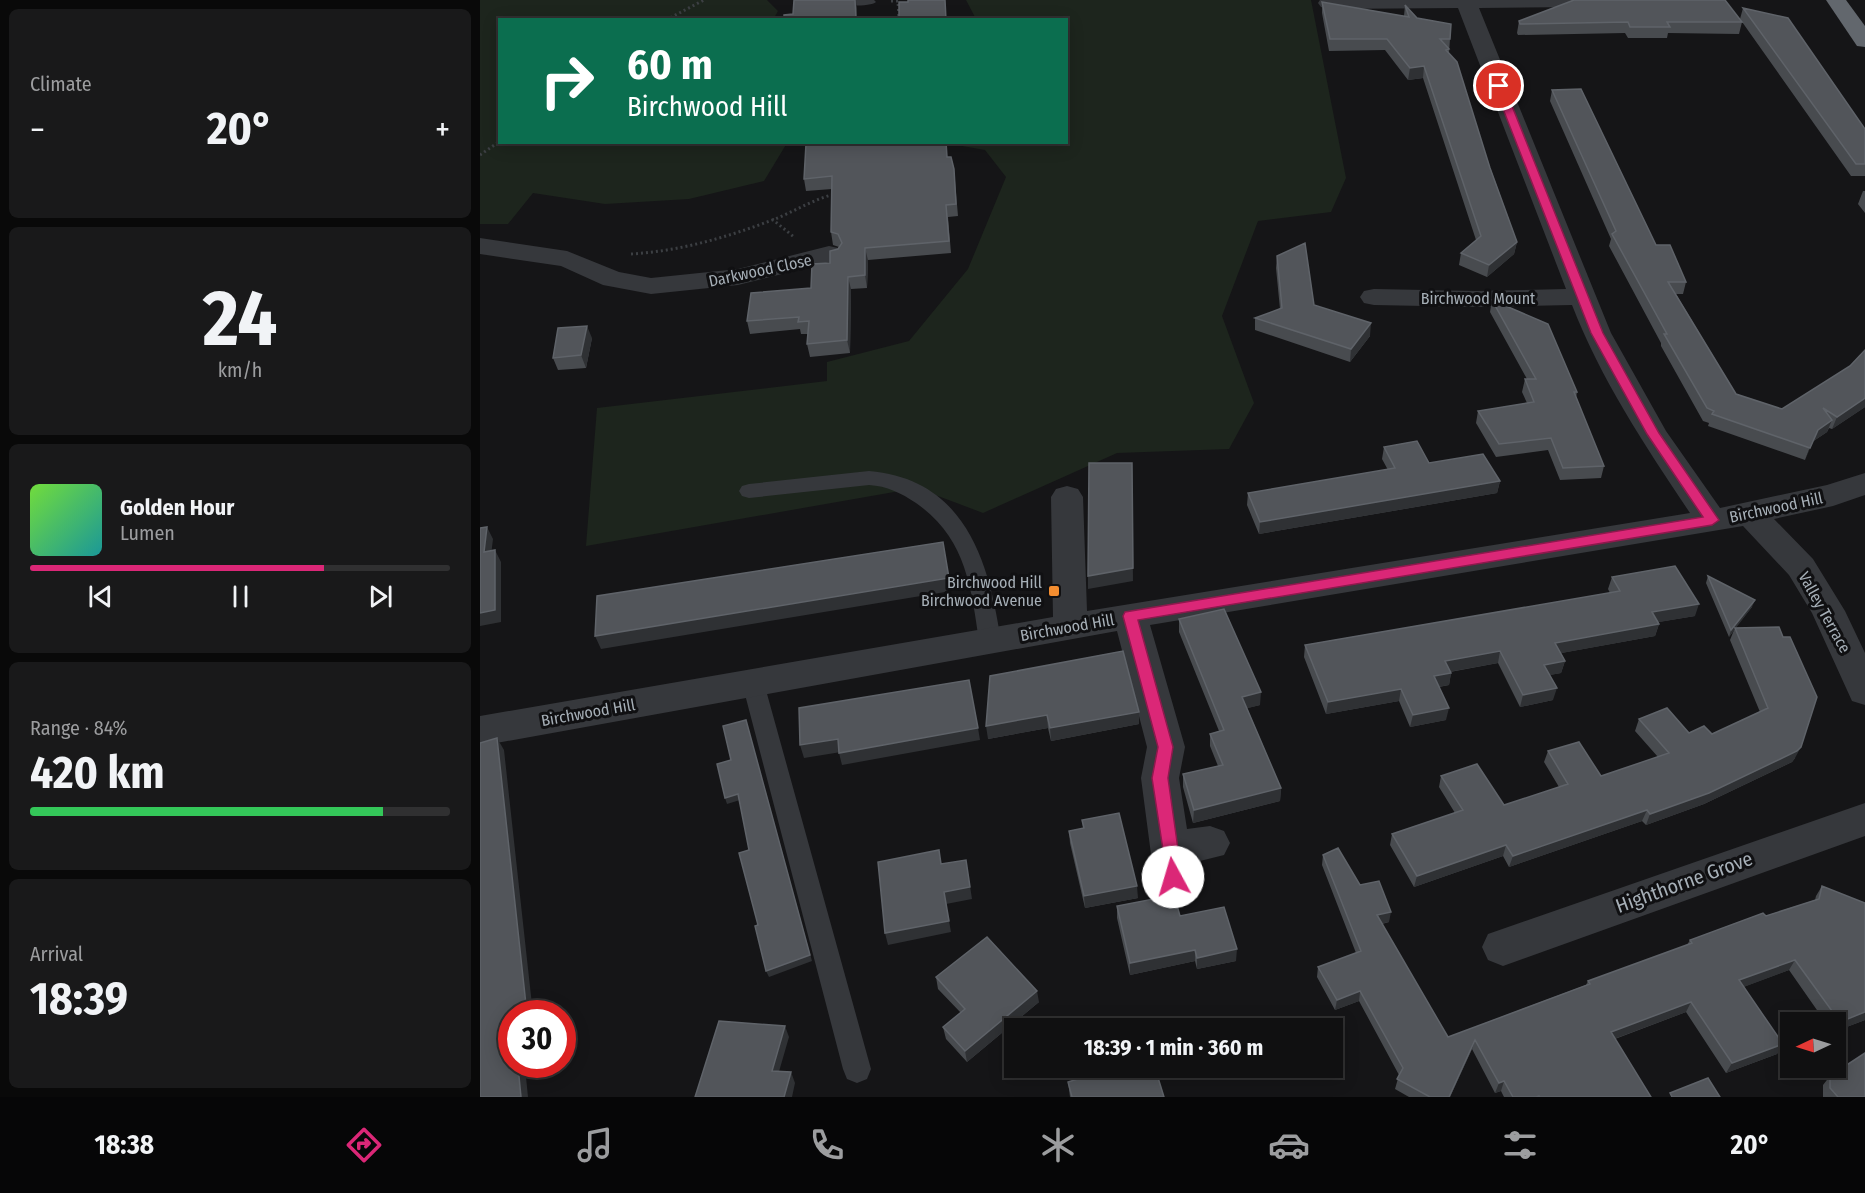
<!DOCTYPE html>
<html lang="en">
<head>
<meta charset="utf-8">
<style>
	:root { --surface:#101011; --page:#19191a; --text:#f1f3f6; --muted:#9c9d9f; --line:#303031; --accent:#db2777 }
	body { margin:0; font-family:"Fira Sans Condensed",sans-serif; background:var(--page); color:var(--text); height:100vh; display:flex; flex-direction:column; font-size:22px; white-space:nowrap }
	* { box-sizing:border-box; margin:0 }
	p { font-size:20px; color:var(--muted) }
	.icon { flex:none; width:33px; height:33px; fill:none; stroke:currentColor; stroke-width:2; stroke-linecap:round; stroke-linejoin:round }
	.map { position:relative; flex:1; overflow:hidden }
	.side { display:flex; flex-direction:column; gap:9px; padding:9px; background:#090909; width:480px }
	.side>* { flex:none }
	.guide { position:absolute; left:18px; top:18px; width:570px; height:126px; border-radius:0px; box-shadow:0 3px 15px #0003,0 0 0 2px var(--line); background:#0b6e4f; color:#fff; overflow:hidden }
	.needle { width:39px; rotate:266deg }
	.tools { position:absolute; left:1300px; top:1012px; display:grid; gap:12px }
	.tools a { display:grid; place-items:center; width:66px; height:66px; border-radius:0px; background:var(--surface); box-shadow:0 3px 15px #0003,0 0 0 2px var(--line); font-size:30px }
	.speed { position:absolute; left:18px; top:1000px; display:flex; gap:12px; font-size:30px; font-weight:700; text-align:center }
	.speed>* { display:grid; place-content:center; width:78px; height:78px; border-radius:50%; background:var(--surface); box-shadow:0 3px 15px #0003,0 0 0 2px var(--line); line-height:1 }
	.speed .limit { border:9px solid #d22; background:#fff; color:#111 }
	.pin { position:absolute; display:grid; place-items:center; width:51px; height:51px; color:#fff; margin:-26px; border:3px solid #fff; border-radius:50%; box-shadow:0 2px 6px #0007 }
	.me { position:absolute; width:66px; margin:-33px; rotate:354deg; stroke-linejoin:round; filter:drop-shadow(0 0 4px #0008) }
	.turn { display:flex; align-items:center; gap:21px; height:126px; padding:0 30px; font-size:27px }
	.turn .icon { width:78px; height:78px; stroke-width:2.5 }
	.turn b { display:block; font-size:42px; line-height:51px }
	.big { font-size:45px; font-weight:700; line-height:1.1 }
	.side .tile { flex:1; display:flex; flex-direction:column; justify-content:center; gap:9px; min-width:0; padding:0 21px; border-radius:9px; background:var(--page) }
	.side .dial { align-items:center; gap:0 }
	.dial b { font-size:78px; line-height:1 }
	.song { display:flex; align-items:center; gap:18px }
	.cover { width:72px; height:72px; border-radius:9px; background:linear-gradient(135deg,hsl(100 70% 55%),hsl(180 70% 35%)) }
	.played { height:6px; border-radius:3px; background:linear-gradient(90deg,var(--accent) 70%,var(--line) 70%) }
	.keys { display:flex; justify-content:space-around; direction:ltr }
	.heat { display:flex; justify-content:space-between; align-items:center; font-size:33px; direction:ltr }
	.charge { height:9px; border-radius:4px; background:linear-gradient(90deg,#34c759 84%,var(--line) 0) }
	.trip { position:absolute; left:524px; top:1018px; width:339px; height:60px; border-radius:0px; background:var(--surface); box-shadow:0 3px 15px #0003,0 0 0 2px var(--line); font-weight:700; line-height:60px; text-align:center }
	.tabs { display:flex; height:96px; justify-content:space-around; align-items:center; background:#060607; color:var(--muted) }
	.tabs .icon { width:42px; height:42px }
	.tabs .selected { color:var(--accent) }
	.tabs b { font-size:27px; color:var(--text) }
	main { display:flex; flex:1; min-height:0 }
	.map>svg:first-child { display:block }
	.green { fill:#1d251d }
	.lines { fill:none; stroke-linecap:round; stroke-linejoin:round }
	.path { stroke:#3c3f43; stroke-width:3; stroke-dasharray:2 3; stroke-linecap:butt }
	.lane { fill:#36383c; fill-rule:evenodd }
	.street { fill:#36383c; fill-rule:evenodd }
	.highway { fill:#62676d; fill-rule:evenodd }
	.wall { fill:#484b4f }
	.shaded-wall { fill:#2f3134 }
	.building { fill:#52555a; stroke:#5f6369; stroke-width:1.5 }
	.route { fill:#db2777; stroke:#8e194d; stroke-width:1.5 }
	.poi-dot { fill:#f38d30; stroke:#101012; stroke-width:2 }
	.labels { text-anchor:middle; stroke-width:6; stroke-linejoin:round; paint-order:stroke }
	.street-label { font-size:16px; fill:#a6afb7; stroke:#101012 }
	.poi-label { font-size:16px; fill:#a6afb7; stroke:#101012; text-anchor:end }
	.near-street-label { font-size:20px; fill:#a6afb7; stroke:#101012 }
</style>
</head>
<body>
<main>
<section class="side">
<div class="tile"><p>Climate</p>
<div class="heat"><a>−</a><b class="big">20°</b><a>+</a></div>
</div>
<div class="tile dial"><b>24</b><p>km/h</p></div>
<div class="tile">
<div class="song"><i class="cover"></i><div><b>Golden Hour</b><p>Lumen</p></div></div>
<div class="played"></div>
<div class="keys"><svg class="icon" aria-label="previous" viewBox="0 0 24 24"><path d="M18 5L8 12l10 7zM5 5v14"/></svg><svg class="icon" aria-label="pause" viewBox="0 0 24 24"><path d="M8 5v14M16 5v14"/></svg><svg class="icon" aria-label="next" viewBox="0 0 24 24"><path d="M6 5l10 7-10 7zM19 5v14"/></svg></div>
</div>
<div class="tile"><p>Range · 84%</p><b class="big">420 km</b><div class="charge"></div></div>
<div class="tile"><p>Arrival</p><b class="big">18:39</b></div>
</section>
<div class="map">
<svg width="1385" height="1097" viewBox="0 0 1385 1097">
	<rect width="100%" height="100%" fill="#151517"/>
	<path class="green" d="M0,0H287L298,11L293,20H20V142L307,143L284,181L209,199L125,204L53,193L28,224H0Z
		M486,0H831L866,178L851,212L778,221L742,316L774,403L749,449L637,453L503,513L437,488L106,546L117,408L347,381V362L429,341L488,269L526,177L505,150L465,143L586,142V20L496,19Z"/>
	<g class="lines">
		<path class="path" d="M411,1H418L419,20
			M186,20L224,0
			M0,155L20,141
			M292,219L314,237
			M151,254C201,251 248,237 295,219C315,211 334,199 355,194"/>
		<path class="lane" d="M339,0H394L396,2C389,8 346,6 339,0Z
			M389,471C485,479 509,561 521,641L518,647L510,649L502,647L499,641C491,585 485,537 436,503C421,493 407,486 389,485L269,498L262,496L259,491L262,486L269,484Z
			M273,674L281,677L284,683L391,1069L387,1079L377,1083L367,1079L363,1069L262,683L265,677Z"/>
		<path class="street" d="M840,0H1215L1212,4L1205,6L999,8L1131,333L1186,431L1240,508L1347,485L1385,473V495L1353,506L1294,519L1333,559L1365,611L1385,653V705L1372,701L1332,613L1309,575L1263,526L670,625L705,747L699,778L707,829L730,826L744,831L750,843L744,855L712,863L714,877L708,889L694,895L680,889L674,877L661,778L667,747L637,631L0,746V716L573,617L571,497L576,489L587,486L598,489L603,497L607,611L1210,513C1166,447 1121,380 1092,305L996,307L894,305L884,303L880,297L884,291L894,289L996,291L1086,289L978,8L848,9L841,7L838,3Z
			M0,238L87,251L139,272L171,278L258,269L349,246L358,248L362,254L358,260L258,285L171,294L123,285L81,266L0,254Z
			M1385,803V836L1023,966L1008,960L1002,947L1008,934Z"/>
		<path class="highway" d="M1346,0H1366L1385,26V47L1377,46Z"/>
	</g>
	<path class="wall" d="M842,2L924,16L925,5L937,18L970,39L969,53L1037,242L1034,254L1007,277L979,265L981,253L996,240L943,78L928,80L905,50L849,51L842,13Z
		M1263,8L1385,129V176H1371L1260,19Z
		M1039,21L1262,22L1259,34L1188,33L1187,38H1148L1145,33L1038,35L1037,33Z
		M1072,90L1176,245L1206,282L1203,294H1196L1256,394L1302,409L1370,366L1385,350V407L1352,429L1349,428L1347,432L1332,442L1325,460L1228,426L1229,423L1223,421L1181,346V343L1129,246L1131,239L1070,101Z
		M468,157L475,181L478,216L468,217L471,253L388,260L387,288L371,289L370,353L330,357L327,344L328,334H321L320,329L270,334L267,321L331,288L350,263L359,247L353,245L351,232L352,189L326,191L324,179Z
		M1383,191H1385V213L1378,204Z
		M797,256L834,305L890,336L870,362L775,330V318L800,309L796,268Z
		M1012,300L1097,392L1096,398L1124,466L1121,478L1080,480L1068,450L1016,457L996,423L998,411L1047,403L1042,392L1045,379H1047L1010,312Z
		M112,338L106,368L78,370L73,358Z
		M904,447L949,463L1020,481L1017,493L779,534L767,505L768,493L908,470L902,459Z
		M1228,576L1272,607L1255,628L1315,758L1312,762L1224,804L1166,825L1162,821L1029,867L1023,856L934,887L910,845L912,834L975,813L959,787L961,776L1024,805L1079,787L1064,762L1068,751L1121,776L1178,757L1155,731L1159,719L1209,733L1232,734L1280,712L1250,640L1254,630L1249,637L1226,583Z
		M1132,577L1215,616L1178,622L1179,624L1175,636L1081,653L1085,661L1081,673L1069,675L1073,700L1040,707L1018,663L970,672L971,673L969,685L959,687L966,720L930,727L919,701L846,714L824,657L825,645L1130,593L1128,589Z
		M699,619L780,705L767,708L801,788L800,801L713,823L703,787V774L738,766L730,746V734L739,731L699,632Z
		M510,676L659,712V724L571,741L568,728L508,739Z
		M602,820L658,898L605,908L590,843L589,831L603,828Z
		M843,855L880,885L909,922L902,924L968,1037L1106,985L1108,981L1207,945L1210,940L1335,900L1336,896L1342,886L1385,903V1020L1356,1031V1023H1346L1309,970L1263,987L1303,1044L1297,1054L1246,1073L1206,1012L1135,1039L1171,1097H1024L1021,1091L1015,1093L992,1049L970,1097H929L915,1089L919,1075L879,1001L855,1010L837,977L838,967L876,953L842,865Z
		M637,906L700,916L756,961L717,969L715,961L650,975L637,918Z
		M456,977L559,1002L487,1062L466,1039L463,1027L481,1013L458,989Z
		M1350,1076L1385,1097H1343V1085Z
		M588,1082L684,1097H590Z"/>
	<path class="shaded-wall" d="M376,0L377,8V20H376Z
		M944,66L943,78L928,80L930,68Z
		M1037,242L1034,254L1007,277L1009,265Z
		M385,248L388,260L387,288L385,275Z
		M368,277L371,289L370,353L367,340Z
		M891,323L890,336L870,362L871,349Z
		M107,326L112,338L106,368L101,355Z
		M1385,398V407L1352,429L1357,417Z
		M1352,420L1347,432L1332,442L1325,460L1338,430Z
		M652,463L653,581L608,589V576Z
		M1020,481L1017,493L779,534L780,522Z
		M7,527L13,539L10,564L4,552Z
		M15,550L21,562V622L0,626V613Z
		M469,578L471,591L121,649L115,636Z
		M1275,600L1272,607L1249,637L1251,630Z
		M1219,604L1215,616L1168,624L1172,612Z
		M1179,624L1175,636L1071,655L1075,643Z
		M1020,651L1018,663L963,673L965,661Z
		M1085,661L1081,673L1060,677L1064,665Z
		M971,673L969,685L952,688L954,676Z
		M1077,688L1073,700L1040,707L1043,695Z
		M921,689L919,701L846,714L848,702Z
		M781,692L780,705L761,710L762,697Z
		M969,708L966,720L930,727L933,715Z
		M659,712V724L571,741L570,728Z
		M567,715L568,728L508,739L506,726Z
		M268,727L332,961L289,977L286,971Z
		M498,728L500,740L362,765L359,753Z
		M17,738L24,750L53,1014H47Z
		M358,739L361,752L324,758L320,745Z
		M1321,747L1315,758L1312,762L1224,804L1166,825L1170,814Z
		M801,788L800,801L713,823L714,810Z
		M258,794L260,800L247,804L245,798Z
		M1167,810L1162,821L1029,867L1033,856Z
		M1026,845L1023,856L934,887L937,876Z
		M486,860L492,899L466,904L471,932L408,945L405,933L464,892Z
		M657,886L658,898L605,908L604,896Z
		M911,912L909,922L895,925L897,915Z
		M757,949L756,961L717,969V958Z
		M715,950V961L650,975V963Z
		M1315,960L1309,970L1253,991L1259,980Z
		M557,991L559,1002L487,1062L485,1051Z
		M880,991L879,1001L855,1010L857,1000Z
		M1211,1002L1206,1012L1126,1042L1131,1032Z
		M1385,1012V1020L1356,1031V1027L1360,1022Z
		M305,1026L309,1037L296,1082L292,1071Z
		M995,1040L992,1049L970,1097H969Z
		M1303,1044L1297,1054L1246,1073L1252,1063Z
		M42,1065H59L60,1072L46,1077L48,1097H41L38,1066Z
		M311,1072L315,1083L312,1097H304Z
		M1024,1081L1021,1091L1015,1093L1019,1083Z"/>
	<path class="building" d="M314,0H375L376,20H304V15L313,14Z
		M428,0H465L466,20H419V2H428Z
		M1094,0H1245L1262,22H1187L1190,27H1150L1148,22L1040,24L1039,21Z
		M842,2L929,17L925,5L937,18L971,24L970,39H960L969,49L966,50L977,62L1010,168L1037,242L1009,265L981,253L1001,236L944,66L930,68L907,39H850Z
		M1263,8L1308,18L1385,129V164H1376Z
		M1101,89L1176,245H1190L1206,282H1188L1256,394L1302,409L1370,366L1385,350V398L1357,417L1343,408L1352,420L1338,430L1330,448L1232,414L1234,411L1227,408L1184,334H1187L1132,234L1136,231L1072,90Z
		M345,142H466L467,157H471L474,169L476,204L466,205L469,241L385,248V275L368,277L367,340L327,344L329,321L318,322L319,317L267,321L271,293L331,288L332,264L350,263V251L358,249L362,243L358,234L351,232L352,176L324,179L326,144Z
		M825,243L834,305L891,323L871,349L775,318L802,308L797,256Z
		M1012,300L1068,324L1097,392H1094L1124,466L1083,468L1071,438L1019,444L998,411L1054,402L1045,379H1056Z
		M107,326L101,355L73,358L78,328Z
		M937,441L949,463L1003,454L1020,481L780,522L768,493L915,468L904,447Z
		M609,463H652L653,568L608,576Z
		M7,527L4,552L15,550V610L0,613V528Z
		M463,542L469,578L115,636L117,596Z
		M1195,566L1219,604L1172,612L1179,624L1075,643L1085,661L1064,665L1077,688L1043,695L1020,651L965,661L971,673L954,676L969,708L933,715L921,689L848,702L825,645L1140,591L1132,577Z
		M1228,576L1275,600L1251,630Z
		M744,609L781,692L762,697L801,788L714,810L703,774L743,765L730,734L744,730L699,619Z
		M1299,627L1303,637H1310L1337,697L1321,747L1317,751L1229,793L1170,814L1167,810L1033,856L1026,845L937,876L912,834L983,810L961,776L997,764L1024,805L1088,784L1068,751L1099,742L1121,776L1189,753L1159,719L1187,708L1209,733L1224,726L1232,734L1288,708L1255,628Z
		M643,651L659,712L570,728L567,715L506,726L510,676Z
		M489,680L498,728L359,753L358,739L320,745L319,708Z
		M266,720L330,955L286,971L275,926L278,925L259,853L269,850L258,794L245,798L237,764L251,760L243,726Z
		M17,738L47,1014H32V1065H42L38,1066L41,1097H0V743Z
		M639,813L657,886L604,896L589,831L604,828L602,820Z
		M858,848L880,885L899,881L911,912L897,915L968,1037L1110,984L1108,981L1212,943L1210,940L1283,913L1286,916L1339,899L1342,886L1385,903V1012L1360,1022L1315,960L1259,980L1303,1044L1252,1063L1211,1002L1131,1032L1171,1097H1060L1059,1096L1056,1097H1033L1024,1081L1019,1083L995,1040L969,1097H950L917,1079L923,1068L880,991L857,1000L838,967L881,951L843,855Z
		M459,850L461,864L486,860L490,887L464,892L469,921L405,933L398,862Z
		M694,895L700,916L744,907L757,949L717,958L715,950L650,963L637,906Z
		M507,937L557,991L485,1051L463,1027L485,1009L456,977Z
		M239,1021L305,1026L292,1071L311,1072L304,1097H215Z
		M1385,1053V1097H1358L1350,1088V1076Z
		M633,1068H675L684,1097H592L588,1082Z
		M1228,1078L1240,1097H1192L1190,1093Z"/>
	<path class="route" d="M1016,84L1024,86L1123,333L1179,433L1239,520L1232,525L658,620L693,747L688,778L702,877L699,882L693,885L688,882L672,778L678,747L643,616L645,612L1223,517L1167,434L1111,333L1014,86Z"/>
	<rect class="poi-dot" x="568" y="585" width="12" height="12" rx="3"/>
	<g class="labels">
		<g class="street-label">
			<text transform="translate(280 270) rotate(-12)" y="6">Darkwood Close</text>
			<text x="998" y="304">Birchwood Mount</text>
			<text transform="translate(1296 507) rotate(-12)" y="6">Birchwood Hill</text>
			<text transform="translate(1345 612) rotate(61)" y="6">Valley Terrace</text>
			<text transform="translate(587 627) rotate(-10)" y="6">Birchwood Hill</text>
			<text transform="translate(108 712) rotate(-10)" y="6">Birchwood Hill</text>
		</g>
		<g class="poi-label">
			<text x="562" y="588">Birchwood Hill<tspan x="562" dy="18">Birchwood Avenue</tspan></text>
		</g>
		<g class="near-street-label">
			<text transform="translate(1204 882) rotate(-20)" y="7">Highthorne Grove</text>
		</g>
	</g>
</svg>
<div class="tools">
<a><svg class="needle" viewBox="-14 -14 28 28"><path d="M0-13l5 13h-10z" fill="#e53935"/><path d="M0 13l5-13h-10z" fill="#9c9d9f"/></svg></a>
</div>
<div class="speed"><div class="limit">30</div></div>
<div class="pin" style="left:1019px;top:86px;background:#d93025"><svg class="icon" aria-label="arrive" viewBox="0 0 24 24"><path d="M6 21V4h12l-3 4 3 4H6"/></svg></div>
<svg class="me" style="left:693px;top:877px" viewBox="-20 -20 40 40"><circle r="19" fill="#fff"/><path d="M0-13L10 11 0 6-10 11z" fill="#db2777"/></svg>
<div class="trip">18:39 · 1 min · 360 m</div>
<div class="guide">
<div class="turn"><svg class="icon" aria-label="right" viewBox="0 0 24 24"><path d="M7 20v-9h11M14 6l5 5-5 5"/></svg><div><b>60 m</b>Birchwood Hill</div></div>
</div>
</div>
</main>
<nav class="tabs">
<b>18:38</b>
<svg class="icon selected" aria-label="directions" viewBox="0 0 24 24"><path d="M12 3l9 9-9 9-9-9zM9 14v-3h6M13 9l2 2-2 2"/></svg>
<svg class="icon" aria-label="music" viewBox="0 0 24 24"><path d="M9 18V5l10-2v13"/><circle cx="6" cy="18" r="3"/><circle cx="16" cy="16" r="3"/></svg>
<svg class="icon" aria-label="phone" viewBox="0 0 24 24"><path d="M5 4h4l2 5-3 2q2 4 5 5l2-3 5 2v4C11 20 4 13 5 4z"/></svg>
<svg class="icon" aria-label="climate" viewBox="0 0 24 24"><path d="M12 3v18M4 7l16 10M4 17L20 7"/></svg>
<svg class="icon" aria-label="car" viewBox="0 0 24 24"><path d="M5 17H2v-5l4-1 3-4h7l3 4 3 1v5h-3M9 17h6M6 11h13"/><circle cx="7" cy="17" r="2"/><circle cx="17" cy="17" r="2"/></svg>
<svg class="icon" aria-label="filters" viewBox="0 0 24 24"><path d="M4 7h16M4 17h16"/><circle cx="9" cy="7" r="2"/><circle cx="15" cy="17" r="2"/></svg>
<b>20°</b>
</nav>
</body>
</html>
